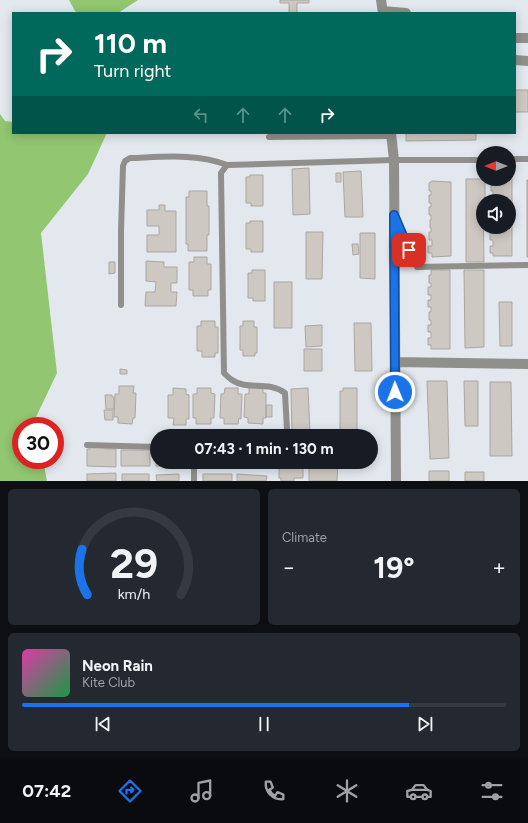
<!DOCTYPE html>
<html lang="en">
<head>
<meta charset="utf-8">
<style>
	:root { --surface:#171b24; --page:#242831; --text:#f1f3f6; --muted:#9ea1a6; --line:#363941; --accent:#1a73e8 }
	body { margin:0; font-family:Figtree,sans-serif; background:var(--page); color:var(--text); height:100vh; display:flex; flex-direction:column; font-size:15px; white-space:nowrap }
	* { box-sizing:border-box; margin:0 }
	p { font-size:13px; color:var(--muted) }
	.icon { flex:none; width:22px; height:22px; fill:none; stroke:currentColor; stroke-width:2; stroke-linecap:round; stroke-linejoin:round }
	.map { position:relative; height:481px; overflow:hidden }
	.side { display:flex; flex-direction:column; gap:8px; padding:8px; background:#0d0f14; flex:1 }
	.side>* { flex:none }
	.top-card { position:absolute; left:12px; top:12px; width:504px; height:122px; border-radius:0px; box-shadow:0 2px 10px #0003; background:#00695c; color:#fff; overflow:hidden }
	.needle { width:26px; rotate:270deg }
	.tools { position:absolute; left:476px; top:146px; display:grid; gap:8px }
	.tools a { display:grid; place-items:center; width:40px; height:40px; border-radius:50%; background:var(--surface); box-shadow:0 2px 10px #0003; font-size:20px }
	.speed { position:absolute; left:12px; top:417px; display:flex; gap:8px; font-size:20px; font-weight:700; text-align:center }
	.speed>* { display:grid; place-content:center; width:52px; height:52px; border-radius:50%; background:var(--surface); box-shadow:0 2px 10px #0003; line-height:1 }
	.speed .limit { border:6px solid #d22; background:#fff; color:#111 }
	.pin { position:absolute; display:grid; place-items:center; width:34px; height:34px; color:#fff; margin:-17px; border-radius:8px; box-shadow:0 2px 6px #0006 }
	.me { position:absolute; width:44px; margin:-22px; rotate:359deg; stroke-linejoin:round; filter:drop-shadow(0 0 3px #0008) }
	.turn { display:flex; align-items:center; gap:14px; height:84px; padding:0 16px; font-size:18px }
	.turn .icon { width:52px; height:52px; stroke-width:2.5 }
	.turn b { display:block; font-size:28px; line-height:34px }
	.lanes { display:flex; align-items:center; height:38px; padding:0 16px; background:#0003; justify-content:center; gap:20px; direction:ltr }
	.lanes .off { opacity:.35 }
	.big { font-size:30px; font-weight:700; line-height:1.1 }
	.side .tile { flex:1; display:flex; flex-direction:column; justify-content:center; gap:6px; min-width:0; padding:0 14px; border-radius:6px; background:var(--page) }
	.side .dial { align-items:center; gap:0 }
	.dial svg { height:104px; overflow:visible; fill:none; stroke:var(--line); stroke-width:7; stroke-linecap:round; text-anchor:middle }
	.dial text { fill:var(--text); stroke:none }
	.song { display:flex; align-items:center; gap:12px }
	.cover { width:48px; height:48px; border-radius:6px; background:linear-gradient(135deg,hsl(320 70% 55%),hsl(140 70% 35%)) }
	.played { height:4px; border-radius:2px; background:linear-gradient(90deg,var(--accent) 80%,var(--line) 80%) }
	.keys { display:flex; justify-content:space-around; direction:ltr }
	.heat { display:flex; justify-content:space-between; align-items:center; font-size:22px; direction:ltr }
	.side .tiles { flex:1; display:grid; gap:8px; grid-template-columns:1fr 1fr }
	.tile:last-child { grid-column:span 2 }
	.trip { position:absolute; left:150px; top:429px; width:228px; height:40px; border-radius:20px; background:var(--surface); box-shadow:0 2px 10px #0003; font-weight:700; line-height:40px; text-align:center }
	.dock { display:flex; height:64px; justify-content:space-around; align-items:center; background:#090b0e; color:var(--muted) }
	.dock .icon { width:28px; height:28px }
	.dock .selected { color:var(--accent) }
	.dock b { font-size:18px; color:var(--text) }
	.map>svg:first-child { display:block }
	.forest { fill:#92c670 }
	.building { fill:#cec8c3; stroke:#aca6a1 }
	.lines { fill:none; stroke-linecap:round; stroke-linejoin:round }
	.service { stroke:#918f8c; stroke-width:6 }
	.minor { stroke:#918f8c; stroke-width:10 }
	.route-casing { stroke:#114b97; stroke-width:10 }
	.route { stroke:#1a73e8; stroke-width:7 }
</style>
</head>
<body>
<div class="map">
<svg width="528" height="481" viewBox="0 0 528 481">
	<rect width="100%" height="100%" fill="#e2e8ee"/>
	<path class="forest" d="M69,0H138L118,13H78L75,11Z
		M0,114L5,121L13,122V133H105L106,135L88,174L41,233L57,373L36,417L38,426H21V460H43L47,481H0Z"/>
	<path class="building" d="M280,0H309V3H297V13H289V3H280Z
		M515,90H528V112H515Z
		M406,133H476V140L406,141Z
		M309,168L310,214L293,215L292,169Z
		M361,171L363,217H345L343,172Z
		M336,173H341V182H336Z
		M250,175H263V206H251V203H246V177H250Z
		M509,178H512V256H493V253H490V246H493V240H490V232H493V228L491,227H509V201H490V195H493V191H491V183H493V179Z
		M466,179H485V201H483L484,262H466Z
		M527,180H528V257H527Z
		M432,181L451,182V256L432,257V253H428V246H432V240H429V232H431V228H430V220H431V215H429V207H431V203H429V195H431V191H429V183Z
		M189,191H207V206H209V235H207V251H188V244H186V197H189Z
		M159,205H165V211H176V252H147V235H159V226H147V210H159Z
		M250,221H263V252H251V249H246V223H250Z
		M306,232H323L322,279H306Z
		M360,233H375V279L360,278Z
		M352,244H358L359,254L353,255Z
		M194,257H207V264H211V290H208V296H193V290H189V262H194Z
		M146,261L164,262V267H177V283H171V292H177L176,306H145L146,292H155L156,282L146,281Z
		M109,262H115V273L109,274Z
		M252,270H265V301H253V298H248V273H252Z
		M431,270H450V349H431V345H428V338H431V332H428V325H431V320H429V312H431V307H428V300H431V295H428V287H431V283H429V275H431Z
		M464,270H484V347L465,348Z
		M274,282H292V328H274Z
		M499,302H512V346H500Z
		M201,321H215V327H218V353H215V357H202V351H197V326H201Z
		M243,321H254V327H257V353H255V356H243V350H240V326H243Z
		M354,323H371L372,371H355Z
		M322,325V346L306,347L305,326Z
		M304,349H322V371H304Z
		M120,369L127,370V374H120Z
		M427,381H447L449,458L430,459Z
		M464,381H478V426H465Z
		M490,382H511L512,456H490Z
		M119,386H134L133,393H136L135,418H133L132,424L118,423V417H114L115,394H119Z
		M249,387L263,388V393H266V418H263V424L248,423V418L244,417L245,394H249Z
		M173,388L186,389V394L189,395V419H186V425H173L174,418H168V395H173Z
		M197,388H211V393L215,394L214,418H211V424H196V418H193V394H197Z
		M225,388H238V394H242L241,419L239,418L238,424H224V418H220L221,394H224Z
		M308,388L310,433L292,434L291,389Z
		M343,388H357V434H340V391H343Z
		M105,395H112V397H114V409H106Z
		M266,405H272V417H266Z
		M104,410H113V420H105Z
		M90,446H105V449H116V467L87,466V449H90Z
		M157,449V462H184L183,467L156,466Z
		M121,450H150V466H121Z
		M202,462H230V467L202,466Z
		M237,462H265V466H237Z
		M279,462H303V478H294V481H281V478H279Z
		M309,462H338L337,481H309Z
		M429,471H449V481H429Z
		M465,472H484V481H465Z
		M116,473V481H87V474Z
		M122,474H149V481H122Z
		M179,474V481H157L156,475Z
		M203,474H232V481H203Z
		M237,474L267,476L266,481H237Z"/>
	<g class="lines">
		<path class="service" d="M269,137L391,136
			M509,159H528
			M396,219L417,267L528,265
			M121,305V231L123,166L125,161L130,158C162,157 197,153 227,165
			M283,436L287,430L285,393C267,380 248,391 232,380C229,378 227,376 224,373L221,173L227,165L394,160H483
			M87,445L157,447
			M194,481V462"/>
		<path class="minor" d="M381,0L383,13
			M383,11L406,13
			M515,38H528
			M515,60L528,61
			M391,133L394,160L396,481
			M395,362L528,364"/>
	</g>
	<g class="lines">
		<defs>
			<path id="route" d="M395,392L394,215L409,250"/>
		</defs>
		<use href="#route" class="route-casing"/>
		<use href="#route" class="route"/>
	</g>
</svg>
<div class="tools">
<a><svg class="needle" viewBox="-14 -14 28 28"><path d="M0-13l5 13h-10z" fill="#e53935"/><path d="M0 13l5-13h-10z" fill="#9ea1a6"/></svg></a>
<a><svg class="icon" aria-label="sound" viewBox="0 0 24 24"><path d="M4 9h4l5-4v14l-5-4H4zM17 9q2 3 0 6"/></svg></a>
</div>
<div class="speed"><div class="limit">30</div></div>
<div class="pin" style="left:409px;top:250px;background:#d93025"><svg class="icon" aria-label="arrive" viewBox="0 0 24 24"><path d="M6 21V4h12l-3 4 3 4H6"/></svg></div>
<svg class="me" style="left:395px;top:392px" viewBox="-20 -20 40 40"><circle r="17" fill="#1a73e8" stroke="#fff" stroke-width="3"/><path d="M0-11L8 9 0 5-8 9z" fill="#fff"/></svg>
<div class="trip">07:43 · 1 min · 130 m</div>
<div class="top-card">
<div class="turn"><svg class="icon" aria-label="right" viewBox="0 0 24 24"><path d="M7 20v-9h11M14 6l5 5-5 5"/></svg><div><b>110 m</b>Turn right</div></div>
<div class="lanes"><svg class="icon off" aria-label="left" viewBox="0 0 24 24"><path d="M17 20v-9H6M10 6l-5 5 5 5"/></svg><svg class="icon off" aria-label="ahead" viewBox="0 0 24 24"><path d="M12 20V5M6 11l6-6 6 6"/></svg><svg class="icon off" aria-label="ahead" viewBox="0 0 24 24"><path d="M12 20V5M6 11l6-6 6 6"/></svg><svg class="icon" aria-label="right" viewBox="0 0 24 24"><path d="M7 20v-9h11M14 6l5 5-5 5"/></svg></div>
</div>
</div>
<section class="side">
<div class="tiles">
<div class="tile dial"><svg viewBox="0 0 100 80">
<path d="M14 69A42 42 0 1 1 86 69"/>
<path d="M14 69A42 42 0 0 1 10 34" stroke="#1a73e8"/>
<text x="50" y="56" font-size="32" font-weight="700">29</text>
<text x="50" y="72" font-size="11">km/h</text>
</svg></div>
<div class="tile"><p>Climate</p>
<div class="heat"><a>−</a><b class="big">19°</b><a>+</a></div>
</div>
<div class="tile">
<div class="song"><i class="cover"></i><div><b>Neon Rain</b><p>Kite Club</p></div></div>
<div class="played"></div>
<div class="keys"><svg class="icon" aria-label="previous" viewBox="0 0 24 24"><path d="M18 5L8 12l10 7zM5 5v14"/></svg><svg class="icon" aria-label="pause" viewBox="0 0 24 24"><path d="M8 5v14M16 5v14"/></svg><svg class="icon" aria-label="next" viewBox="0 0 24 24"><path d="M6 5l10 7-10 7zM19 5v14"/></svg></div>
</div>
</div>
</section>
<nav class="dock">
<b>07:42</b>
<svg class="icon selected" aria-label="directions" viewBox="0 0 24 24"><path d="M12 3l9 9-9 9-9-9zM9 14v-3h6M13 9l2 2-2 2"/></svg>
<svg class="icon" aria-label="music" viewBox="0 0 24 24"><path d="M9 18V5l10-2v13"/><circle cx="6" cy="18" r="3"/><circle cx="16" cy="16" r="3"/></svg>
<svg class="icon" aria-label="phone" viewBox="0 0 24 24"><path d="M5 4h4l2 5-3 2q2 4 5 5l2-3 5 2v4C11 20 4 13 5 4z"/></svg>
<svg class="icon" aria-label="climate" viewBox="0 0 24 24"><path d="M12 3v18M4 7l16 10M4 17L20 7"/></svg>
<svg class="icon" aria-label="car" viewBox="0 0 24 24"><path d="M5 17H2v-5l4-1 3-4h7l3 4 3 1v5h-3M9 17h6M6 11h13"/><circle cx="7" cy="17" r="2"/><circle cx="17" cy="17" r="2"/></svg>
<svg class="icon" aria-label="filters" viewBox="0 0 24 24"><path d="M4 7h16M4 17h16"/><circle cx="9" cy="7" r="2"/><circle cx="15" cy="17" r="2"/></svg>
</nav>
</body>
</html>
